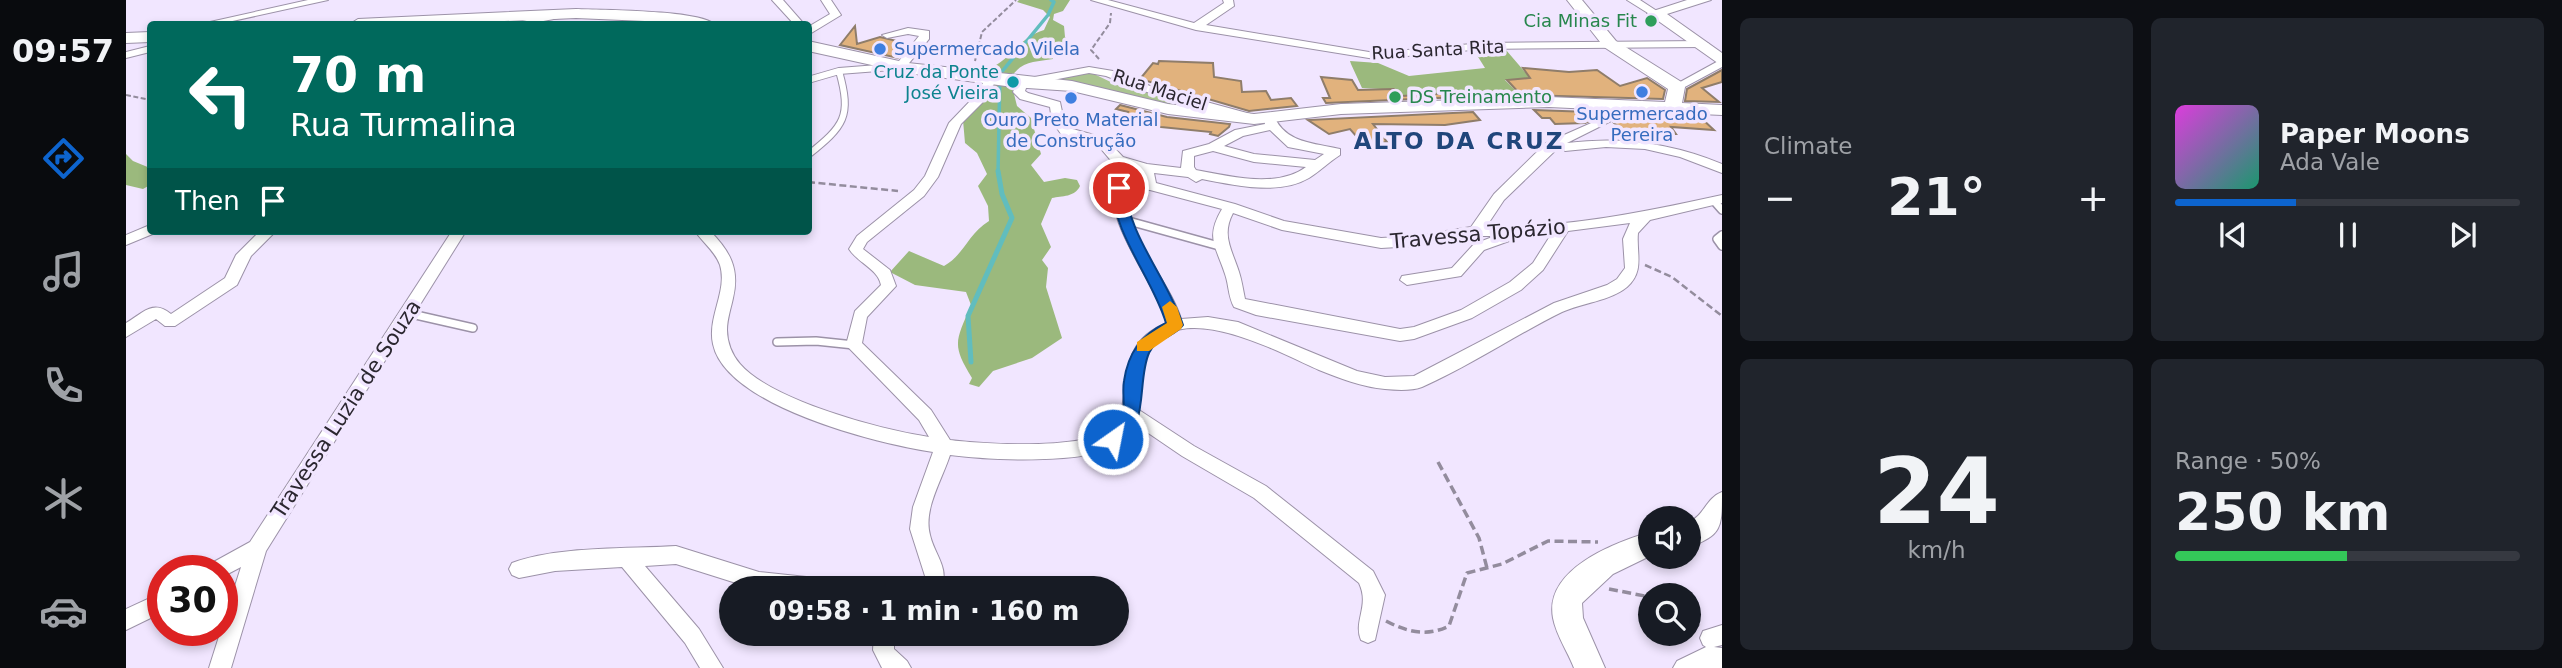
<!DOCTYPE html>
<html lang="en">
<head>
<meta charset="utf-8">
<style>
	:root { --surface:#171b24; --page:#20242c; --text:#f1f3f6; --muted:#9ea1a6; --line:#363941; --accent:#0d64ce }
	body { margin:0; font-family:"DejaVu Sans",sans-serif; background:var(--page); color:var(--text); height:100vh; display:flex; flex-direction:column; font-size:26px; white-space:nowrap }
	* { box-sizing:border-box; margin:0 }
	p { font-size:23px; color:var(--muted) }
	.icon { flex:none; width:38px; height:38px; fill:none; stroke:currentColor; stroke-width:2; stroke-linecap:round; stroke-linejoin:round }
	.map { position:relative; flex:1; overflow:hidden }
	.drawer { display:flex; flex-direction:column; gap:18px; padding:18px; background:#0d0f14; width:840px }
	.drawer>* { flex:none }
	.guide { position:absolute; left:21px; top:21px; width:665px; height:214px; border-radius:7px; box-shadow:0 4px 10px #0003; background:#00695c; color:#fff; overflow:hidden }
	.tools { position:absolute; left:1512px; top:506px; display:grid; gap:14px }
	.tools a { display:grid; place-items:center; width:63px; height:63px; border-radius:50%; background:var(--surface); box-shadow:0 4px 10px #0003; font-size:35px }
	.speed { position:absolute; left:21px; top:555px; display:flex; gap:14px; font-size:35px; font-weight:700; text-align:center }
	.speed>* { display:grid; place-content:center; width:91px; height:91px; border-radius:50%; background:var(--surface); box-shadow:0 4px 10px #0003; line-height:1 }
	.speed .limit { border:10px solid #d22; background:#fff; color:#111 }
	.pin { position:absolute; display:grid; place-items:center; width:60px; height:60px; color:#fff; margin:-30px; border:4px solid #fff; border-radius:50%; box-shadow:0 2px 7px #0007 }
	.me { position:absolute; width:77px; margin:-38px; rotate:33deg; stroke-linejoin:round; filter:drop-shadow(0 0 5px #0008) }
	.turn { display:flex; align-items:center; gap:24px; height:147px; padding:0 28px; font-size:32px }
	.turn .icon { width:91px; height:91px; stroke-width:2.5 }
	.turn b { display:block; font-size:49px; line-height:60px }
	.then { display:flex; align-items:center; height:66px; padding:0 28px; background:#0003; gap:14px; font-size:26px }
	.big { font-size:52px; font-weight:700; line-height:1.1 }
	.drawer .widget { flex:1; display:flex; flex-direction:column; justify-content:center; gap:10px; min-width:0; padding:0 24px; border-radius:10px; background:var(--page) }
	.drawer .dial { align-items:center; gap:0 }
	.dial b { font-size:91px; line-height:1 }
	.song { display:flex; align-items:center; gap:21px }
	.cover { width:84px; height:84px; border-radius:10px; background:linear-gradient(135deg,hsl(300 70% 55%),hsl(160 70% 35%)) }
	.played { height:7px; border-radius:4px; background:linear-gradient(90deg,var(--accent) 35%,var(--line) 35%) }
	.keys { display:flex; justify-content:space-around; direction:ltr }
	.heat { display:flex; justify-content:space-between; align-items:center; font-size:38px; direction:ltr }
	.charge { height:10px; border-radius:5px; background:linear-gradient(90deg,#34c759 50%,var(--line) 0) }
	.drawer .tiles { flex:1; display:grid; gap:18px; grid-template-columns:repeat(2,1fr) }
	.trip { position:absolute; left:593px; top:576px; width:410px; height:70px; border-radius:35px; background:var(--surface); box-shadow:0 4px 10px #0003; font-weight:700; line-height:70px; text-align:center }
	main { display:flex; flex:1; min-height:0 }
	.menu { display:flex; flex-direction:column; width:126px; justify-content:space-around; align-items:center; background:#090b0e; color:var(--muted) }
	.menu .icon { width:49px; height:49px }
	.menu .active { color:var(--accent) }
	.menu b { font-size:32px; color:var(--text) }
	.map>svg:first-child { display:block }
	.green { fill:#aac490 }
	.forest { fill:#9bb97d }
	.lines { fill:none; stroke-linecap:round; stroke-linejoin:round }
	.stream-far1 { stroke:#61bdbe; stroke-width:3.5 }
	.stream { stroke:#61bdbe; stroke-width:5 }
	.building { fill:#e1b27d; stroke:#8f7d6a; stroke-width:2 }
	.lane-far1-casing { stroke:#9c92a8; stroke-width:8 }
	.lane-casing { stroke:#9c92a8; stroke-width:10 }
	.street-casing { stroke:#9c92a8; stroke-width:2 }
	.secondary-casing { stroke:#9c92a8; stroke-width:2 }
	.path-far2 { stroke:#938c9d; stroke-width:2; stroke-dasharray:5 2.5; stroke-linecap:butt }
	.path-far1 { stroke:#938c9d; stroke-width:2.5; stroke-dasharray:7 3.5; stroke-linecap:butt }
	.path { stroke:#938c9d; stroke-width:3.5; stroke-dasharray:9 4.5; stroke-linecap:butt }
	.lane-far1 { stroke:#fff; stroke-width:6 }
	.lane { stroke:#fff; stroke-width:7 }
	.street { fill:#fff; fill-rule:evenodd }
	.secondary { fill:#fff; fill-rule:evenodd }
	.route { fill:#0d64ce; stroke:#084186; stroke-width:2 }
	.slow { fill:#f59e0b }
	.leisure-dot { fill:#2e9e5b; stroke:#f1e6ff; stroke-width:2.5 }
	.shop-dot { fill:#3f7fe0; stroke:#f1e6ff; stroke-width:2.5 }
	.culture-dot { fill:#0f9aa8; stroke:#f1e6ff; stroke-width:2.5 }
	.labels { text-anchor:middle; stroke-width:7; stroke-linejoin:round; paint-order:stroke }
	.far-leisure-label { font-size:18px; fill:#27864d; stroke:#f1e6ff; text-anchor:end }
	.far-shop-label { font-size:18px; fill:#366cbe; stroke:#f1e6ff }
	.far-street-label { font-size:18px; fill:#2b2730; stroke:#f1e6ff }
	.far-culture-label { font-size:18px; fill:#0d838f; stroke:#f1e6ff; text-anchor:end }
	.street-label { font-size:21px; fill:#2b2730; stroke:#f1e6ff }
	.far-district-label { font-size:23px; font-weight:bold; letter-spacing:2px; fill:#20467b; stroke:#f1e6ff }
</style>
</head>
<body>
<main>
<nav class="menu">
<b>09:57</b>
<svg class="icon active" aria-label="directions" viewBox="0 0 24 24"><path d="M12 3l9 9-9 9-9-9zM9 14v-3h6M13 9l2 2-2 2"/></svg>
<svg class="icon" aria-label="music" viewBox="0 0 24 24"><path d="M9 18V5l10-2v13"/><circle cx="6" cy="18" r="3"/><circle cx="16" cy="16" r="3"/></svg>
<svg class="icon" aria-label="phone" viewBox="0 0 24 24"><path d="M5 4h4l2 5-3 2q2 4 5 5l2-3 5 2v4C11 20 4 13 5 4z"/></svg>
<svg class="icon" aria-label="climate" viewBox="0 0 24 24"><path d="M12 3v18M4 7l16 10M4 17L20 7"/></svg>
<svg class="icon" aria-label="car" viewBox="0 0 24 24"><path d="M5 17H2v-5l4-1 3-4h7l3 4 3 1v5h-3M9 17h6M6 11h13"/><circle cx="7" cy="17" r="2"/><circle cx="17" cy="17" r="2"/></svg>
</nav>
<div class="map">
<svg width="1596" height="668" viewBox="0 0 1596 668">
	<rect width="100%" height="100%" fill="#f1e6ff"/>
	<path class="green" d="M949,73L968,74L991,85L1093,112L1058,108L916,79Z"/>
	<path class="forest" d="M893,0H944L937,11L928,14L927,20L938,26L939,37L945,44L944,48L926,54L927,59C911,62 897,60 886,76H862L863,68C883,62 893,37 918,30L924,17L917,10L891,2Z
		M1380,50L1404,78L1379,80L1399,100L1338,103L1328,93L1278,99L1255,89L1236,88L1225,64L1224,61L1252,63L1283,76L1359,68L1349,52Z
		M868,84L886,86L891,106L905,118L915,154L905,165L918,182L939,178L951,180L954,186C949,197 936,196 926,198L915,224L925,247L916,260L922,268L920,287L936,338L906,358L867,371L853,387L843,384L846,378C825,344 830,341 845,305L840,292L789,285L764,272L783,251L818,266C838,255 841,235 863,221L862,206L852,186L861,174L851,153L839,143L837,120L861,96Z
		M0,154L7,161L24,168V185L17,189L0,185Z"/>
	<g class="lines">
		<path class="stream-far1" d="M872,173L874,74L922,15L928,2L925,0"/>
		<path class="stream" d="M845,362L842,316L886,218L876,194L872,171"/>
	</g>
	<path class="building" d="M729,26L731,44L754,37L784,44L772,58L714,45Z
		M1033,61L1087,63L1088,77L1115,81L1116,92L1140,91L1145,100L1165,98L1171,106L1123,111L1014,79L1027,63L1032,64Z
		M1397,68L1443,72L1471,70L1494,86L1521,78L1539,90L1537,99L1395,95L1381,80L1404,78Z
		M1596,70V82L1576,88L1593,102L1559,101L1561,89Z
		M1195,77L1226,80L1232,90L1268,89L1276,96L1328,93L1332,97L1200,103L1197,98H1204Z
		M994,105L1041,117L1104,124L1103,127L1092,136L1084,134L1085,132L1035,127L998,118L1002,112L990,109Z
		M1408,110L1464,112L1468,119L1459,123L1429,124L1424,118H1416Z
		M1347,112L1354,120L1319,125L1247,124L1261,142L1238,145L1224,129L1203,134L1182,120Z
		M1483,112L1574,117L1588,130L1545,127L1550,134H1500L1487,122Z"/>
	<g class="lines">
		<defs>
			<path id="lane-far1" d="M682,80L713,71L765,67
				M682,155C718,126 726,117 713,71"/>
			<path id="lane" d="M1589,202L1596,210
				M999,220L1093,246
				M1596,235L1591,239L1596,246
				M281,313L347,328
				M651,342L690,341L728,345"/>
			<path id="street" d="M182,0H202L93,24H75Z
				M646,0H657L678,24H668Z
				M695,0H705L715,15L682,35V27L704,14Z
				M965,0H982L1068,23L1098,3L1097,0H1107L1108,6L1080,25L1249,53L1356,43L1577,41L1583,44L1577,47L1356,49L1249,59L1070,30Z
				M1501,0H1514L1534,13L1525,15Z
				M434,12L438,13V17L402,24H384Z
				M782,28L803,31V39L779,68L775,69L769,66L793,36L782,34L761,38L756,35Z
				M24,46V52L0,58V52Z
				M1596,59V67L1555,89L1551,91L1545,87Z
				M963,67L987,71L1029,88L1132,116L1134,119L1132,122H1124L1021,92L980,76L963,73L901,85L899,91L902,93L934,102L938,121L943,128L979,138L997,157L1021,164L1055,168L1057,151L1083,144L1109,130L1139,124L1138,119L1144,115L1148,116C1159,143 1188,143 1214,149V155C1203,162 1194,171 1183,178C1153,196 1108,185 1076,179L1070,182L1062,177L1028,173L1030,183L1109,204L1158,221L1255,238L1289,236L1345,227L1368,194L1420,143L1472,120L1462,103L1468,99L1472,100L1485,121L1441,143C1495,136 1546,143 1596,164V173L1554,157L1519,149L1480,147L1439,151L1433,147L1378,200L1360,227C1440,228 1519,212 1596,195V203L1524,220L1512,233C1510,253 1519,271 1501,287C1484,301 1456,303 1436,312C1389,335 1344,366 1296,387C1286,391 1269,390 1259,389C1236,387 1213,378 1193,370C1154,353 1053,296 1023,352C1014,369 1016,391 1013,410L1068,446L1140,486L1247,571L1259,595L1249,640L1242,643L1235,640C1227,621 1244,606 1233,583L1128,498L1056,456L1009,424C1005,433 1000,440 992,445C959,465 862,460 824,455C816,480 797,509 804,535C808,554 824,568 815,588H794L799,576L784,529L787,507L807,452C752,444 600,406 587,344C581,317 602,291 594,265C589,251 577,243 569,231H584C604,251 614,269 607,298C605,308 601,319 601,330C601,342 606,355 614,364C646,401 756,430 803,437L793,420L720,345L729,311L755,285C752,269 732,263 723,249L731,236L788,190L799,176L823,123L847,98L861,77H869L871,79L856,103L835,124L812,177L798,196L741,242L737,249L764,270L770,286L741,317L736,343L805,410L824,440C856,444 974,452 992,423C996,417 996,409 997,402C1003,365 1001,339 1041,323C1031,284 973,217 991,182H1017L1015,170L987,163L971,144L935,134L926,121L924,107L894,99L887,92L892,80ZM1144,130L1162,147L1198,154L1189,160L1128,154L1098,146L1117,136ZM1087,151L1128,162L1180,167C1150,189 1104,176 1070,170L1068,167V156ZM1001,189L1024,190L1096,209C1079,238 1090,246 1099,274C1103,285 1102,296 1108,307L1130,315L1274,341L1288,339L1346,318L1395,290L1417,270L1442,231L1504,223L1497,239L1499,268L1491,279L1481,285L1428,303L1288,376L1259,377L1231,371L1112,322L1082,317L1055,319C1045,283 992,225 1001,189ZM1107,213L1156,230L1255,248L1289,246L1350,236H1369L1348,244L1326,268L1276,276L1274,280L1281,285L1335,276L1358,250L1386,240L1388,236L1426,233L1407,263L1384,282L1335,310L1288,327L1274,329L1119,299C1117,290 1116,281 1113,272C1106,250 1095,235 1107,213Z
				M24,225V231H30L29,233L0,245V235Z
				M134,231H150L125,256L111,285L49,326H39L30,319L0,337V323C17,313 27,299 45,314L99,278L110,255Z
				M326,231H340L140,551L105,668H83L115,567L96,577V570H81L84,564L124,542Z
				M550,546L633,572L699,579L706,581L709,588H626L550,564L519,566L573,629L597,668H574L559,643L496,567L429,571L393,578L386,575L383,569L386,563C430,546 502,549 550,546Z
				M37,592V612L0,630V609Z
				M1596,625V645L1588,647L1596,648V668H1547L1551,661L1580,647L1577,645L1574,638L1577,631Z
				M748,634H768V649L781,661L785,668H756L747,650Z"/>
			<path id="secondary" d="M1441,0H1456L1490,41L1557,83L1559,87L1556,103L1596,105V115L1423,107L1215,114L1128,124L1042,114L946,91L887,87L782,73L682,51V41L782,63L946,81L1042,104L1128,114L1215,104L1423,97L1539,102L1542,89L1478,47Z
				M1561,0H1585L1541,14L1596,53V66L1521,13Z
				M450,9C474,10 573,10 588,24L450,18L310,24H224L232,19Z
				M24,32V42L0,43V33Z
				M1596,492C1596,528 1596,535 1563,547V522C1578,516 1580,498 1596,492Z
				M1524,532V556L1487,574L1456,603L1457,618L1479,668H1448C1442,652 1430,635 1427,618C1418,569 1488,543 1524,532Z"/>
		</defs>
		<use href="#lane-far1" class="lane-far1-casing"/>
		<use href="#lane" class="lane-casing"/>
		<use href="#street" class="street-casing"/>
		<use href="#secondary" class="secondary-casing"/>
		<path class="path-far2" d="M973,59L965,50L984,23L985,13
			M849,61L856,32L890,0
			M0,95L24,100"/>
		<path class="path-far1" d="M682,182L772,191
			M1519,265L1546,277L1596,316"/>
		<path class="path" d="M1312,462L1353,538L1361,568
			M1483,589L1524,597
			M1563,616L1573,626
			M1260,621C1281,632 1301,637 1323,626L1341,573L1376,564L1422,541L1472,542"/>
		<use href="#lane-far1" class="lane-far1"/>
		<use href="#lane" class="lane"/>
		<use href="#street" class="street"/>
		<use href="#secondary" class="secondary"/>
	</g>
	<path class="route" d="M993,183L1000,188C1000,232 1043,281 1057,325C1049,337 1029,338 1023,353C1010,382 1025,434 987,447L978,439C983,429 994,425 997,413C999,403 996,391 998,381C1002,353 1015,335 1040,323C1027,279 986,232 987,188Z"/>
	<path class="slow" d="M1044,301L1051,307L1057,325L1055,329L1023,351H1011V342L1041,323L1036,307Z"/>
	<g class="leisure-dot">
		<circle cx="1525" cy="21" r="7"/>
		<circle cx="1269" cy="97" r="7"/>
	</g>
	<g class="shop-dot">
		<circle cx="754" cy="49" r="7"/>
		<circle cx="1516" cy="92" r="7"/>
		<circle cx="945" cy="98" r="7"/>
	</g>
	<circle class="culture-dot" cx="887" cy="82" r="7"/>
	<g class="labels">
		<g class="far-leisure-label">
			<text x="1511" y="27">Cia Minas Fit</text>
			<text x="1283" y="103" text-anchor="start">DS Treinamento</text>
		</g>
		<g class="far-shop-label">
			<text x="768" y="55" text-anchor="start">Supermercado Vilela</text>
			<text x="1516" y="120">Supermercado<tspan x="1516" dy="21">Pereira</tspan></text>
			<text x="945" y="126">Ouro Preto Material<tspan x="945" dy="21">de Construção</tspan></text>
		</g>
		<g class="far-street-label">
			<text transform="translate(1312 50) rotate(-3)" y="6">Rua Santa Rita</text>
			<text transform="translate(1034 90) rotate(18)" y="6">Rua Maciel</text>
		</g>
		<g class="far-culture-label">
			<text x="873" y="78">Cruz da Ponte<tspan x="873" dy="21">José Vieira</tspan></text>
		</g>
		<g class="street-label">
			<text transform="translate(1352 234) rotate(-5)" y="7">Travessa Topázio</text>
			<text transform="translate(220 409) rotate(-57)" y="7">Travessa Luzia de Souza</text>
		</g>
		<g class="far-district-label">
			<text x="1333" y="149">ALTO DA CRUZ</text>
		</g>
	</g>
</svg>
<div class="tools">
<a><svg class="icon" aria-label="sound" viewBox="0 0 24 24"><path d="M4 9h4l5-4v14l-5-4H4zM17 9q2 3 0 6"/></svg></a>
<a><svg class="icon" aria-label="search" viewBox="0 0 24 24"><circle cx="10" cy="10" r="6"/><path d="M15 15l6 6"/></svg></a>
</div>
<div class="speed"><div class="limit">30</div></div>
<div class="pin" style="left:993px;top:188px;background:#d93025"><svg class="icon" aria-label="arrive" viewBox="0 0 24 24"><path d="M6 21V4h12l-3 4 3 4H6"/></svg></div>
<svg class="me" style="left:987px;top:439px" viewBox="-20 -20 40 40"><circle r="17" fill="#0d64ce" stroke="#fff" stroke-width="3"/><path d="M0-11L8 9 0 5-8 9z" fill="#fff"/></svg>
<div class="trip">09:58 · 1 min · 160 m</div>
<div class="guide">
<div class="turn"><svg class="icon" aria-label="left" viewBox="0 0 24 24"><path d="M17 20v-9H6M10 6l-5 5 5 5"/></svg><div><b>70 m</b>Rua Turmalina</div></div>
<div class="then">Then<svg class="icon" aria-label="arrive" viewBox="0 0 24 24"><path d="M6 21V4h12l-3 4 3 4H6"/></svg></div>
</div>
</div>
<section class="drawer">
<div class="tiles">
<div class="widget"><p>Climate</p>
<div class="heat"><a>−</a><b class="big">21°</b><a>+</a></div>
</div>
<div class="widget">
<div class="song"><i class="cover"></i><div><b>Paper Moons</b><p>Ada Vale</p></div></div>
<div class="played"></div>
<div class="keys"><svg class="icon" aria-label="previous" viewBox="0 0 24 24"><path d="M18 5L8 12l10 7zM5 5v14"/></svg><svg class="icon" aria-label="pause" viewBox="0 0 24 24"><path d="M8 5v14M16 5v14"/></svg><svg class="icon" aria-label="next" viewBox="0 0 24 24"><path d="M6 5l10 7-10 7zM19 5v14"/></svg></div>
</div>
<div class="widget dial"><b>24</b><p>km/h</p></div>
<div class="widget"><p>Range · 50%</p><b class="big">250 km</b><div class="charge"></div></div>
</div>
</section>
</main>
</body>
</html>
